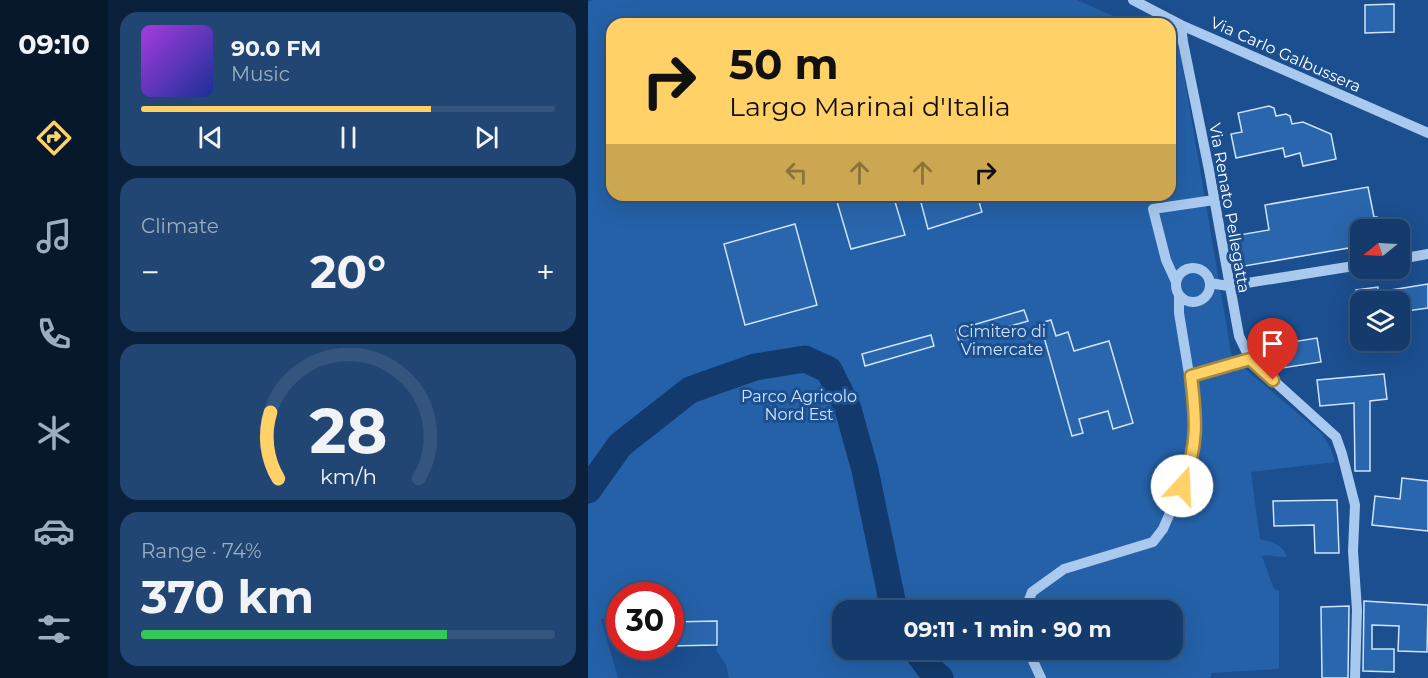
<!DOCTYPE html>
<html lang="en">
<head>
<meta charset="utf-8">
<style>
	:root { --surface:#143b6b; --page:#214673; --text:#f1f3f6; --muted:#9dadc1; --line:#33557e; --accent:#ffd166 }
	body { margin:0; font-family:Montserrat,sans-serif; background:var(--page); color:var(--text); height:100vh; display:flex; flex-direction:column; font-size:22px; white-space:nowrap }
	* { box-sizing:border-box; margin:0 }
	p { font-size:20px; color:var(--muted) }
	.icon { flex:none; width:33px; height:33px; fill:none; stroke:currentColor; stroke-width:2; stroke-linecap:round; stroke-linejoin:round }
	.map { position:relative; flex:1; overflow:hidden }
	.side { display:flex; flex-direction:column; gap:12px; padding:12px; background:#0b203b; width:480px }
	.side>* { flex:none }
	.top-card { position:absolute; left:18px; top:18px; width:570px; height:183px; border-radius:18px; box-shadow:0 6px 24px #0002,0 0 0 2px var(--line); background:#ffd166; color:#111; overflow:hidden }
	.needle { width:39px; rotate:252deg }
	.controls { position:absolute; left:762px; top:219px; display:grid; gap:12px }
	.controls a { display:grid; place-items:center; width:60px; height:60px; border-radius:12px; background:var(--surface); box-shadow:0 6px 24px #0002,0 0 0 2px var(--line); font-size:30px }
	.speed { position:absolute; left:18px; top:582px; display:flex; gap:12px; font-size:30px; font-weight:700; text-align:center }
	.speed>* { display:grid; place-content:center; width:78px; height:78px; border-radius:50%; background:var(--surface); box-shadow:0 6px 24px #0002,0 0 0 2px var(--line); line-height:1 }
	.speed .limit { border:9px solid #d22; background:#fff; color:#111 }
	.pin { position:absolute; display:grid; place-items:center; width:51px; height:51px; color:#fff; margin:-62px -26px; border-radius:50% 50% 50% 0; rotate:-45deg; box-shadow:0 0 6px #0007 }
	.pin .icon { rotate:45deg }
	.me { position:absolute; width:66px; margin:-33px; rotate:20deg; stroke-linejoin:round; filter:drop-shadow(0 0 4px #0008) }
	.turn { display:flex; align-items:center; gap:21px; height:126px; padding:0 24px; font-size:27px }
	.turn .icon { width:78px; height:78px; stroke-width:2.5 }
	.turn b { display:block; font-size:42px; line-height:51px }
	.lanes { display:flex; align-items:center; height:57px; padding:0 24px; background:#0003; justify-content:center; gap:30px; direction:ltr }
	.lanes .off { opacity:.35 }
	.big { font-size:45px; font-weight:700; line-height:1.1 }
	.side .tile { flex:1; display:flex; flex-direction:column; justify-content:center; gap:9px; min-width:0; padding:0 21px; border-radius:18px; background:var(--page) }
	.side .dial { align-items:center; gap:0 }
	.dial svg { height:156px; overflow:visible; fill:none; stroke:var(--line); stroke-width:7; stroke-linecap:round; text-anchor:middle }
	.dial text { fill:var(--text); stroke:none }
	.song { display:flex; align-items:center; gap:18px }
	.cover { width:72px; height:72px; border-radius:9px; background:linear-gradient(135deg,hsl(280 70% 55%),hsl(230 70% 35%)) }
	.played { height:6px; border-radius:3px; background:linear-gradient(90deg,var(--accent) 70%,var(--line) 70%) }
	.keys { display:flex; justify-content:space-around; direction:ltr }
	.heat { display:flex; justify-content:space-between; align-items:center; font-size:33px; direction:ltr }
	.charge { height:9px; border-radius:4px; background:linear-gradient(90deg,#34c759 74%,var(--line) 0) }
	.trip { position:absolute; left:244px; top:600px; width:351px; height:60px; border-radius:18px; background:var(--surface); box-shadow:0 6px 24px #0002,0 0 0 2px var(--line); font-weight:700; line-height:60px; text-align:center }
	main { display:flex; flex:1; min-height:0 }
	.dock { display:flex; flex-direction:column; width:108px; justify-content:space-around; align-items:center; background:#08182b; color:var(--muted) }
	.dock .icon { width:42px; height:42px }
	.dock .active { color:var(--accent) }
	.dock b { font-size:27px; color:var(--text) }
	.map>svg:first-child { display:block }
	.green { fill:#2461a8; fill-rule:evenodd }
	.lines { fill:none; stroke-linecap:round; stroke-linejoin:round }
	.river { stroke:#123a6d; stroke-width:27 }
	.building { fill:#2a66ad; stroke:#cfe3fa; stroke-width:1.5 }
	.minor { stroke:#a9c9ee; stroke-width:10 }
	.route-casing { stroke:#a68842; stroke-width:15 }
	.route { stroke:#ffd166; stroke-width:10 }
	.labels { text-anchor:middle; stroke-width:6; stroke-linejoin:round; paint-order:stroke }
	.street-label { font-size:16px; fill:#fff; stroke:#1b4f8f }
	.park-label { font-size:16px; fill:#cfe3fa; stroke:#1b4f8f }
</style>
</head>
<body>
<main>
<nav class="dock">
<b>09:10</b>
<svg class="icon active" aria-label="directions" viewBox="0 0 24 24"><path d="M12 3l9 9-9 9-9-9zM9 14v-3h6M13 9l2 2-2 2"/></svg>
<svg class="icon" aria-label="music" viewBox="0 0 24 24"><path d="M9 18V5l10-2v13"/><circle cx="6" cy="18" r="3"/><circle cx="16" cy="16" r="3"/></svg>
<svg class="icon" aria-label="phone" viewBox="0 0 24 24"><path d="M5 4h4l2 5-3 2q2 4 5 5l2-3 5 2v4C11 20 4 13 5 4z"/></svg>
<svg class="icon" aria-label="climate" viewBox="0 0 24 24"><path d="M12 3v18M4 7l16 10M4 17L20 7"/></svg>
<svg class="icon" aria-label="car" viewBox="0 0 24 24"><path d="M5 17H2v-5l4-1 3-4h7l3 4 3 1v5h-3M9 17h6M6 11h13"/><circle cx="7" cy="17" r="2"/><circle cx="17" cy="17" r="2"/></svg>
<svg class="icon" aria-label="filters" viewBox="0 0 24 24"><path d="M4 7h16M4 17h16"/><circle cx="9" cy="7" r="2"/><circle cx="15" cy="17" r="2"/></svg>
</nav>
<section class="side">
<div class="tile">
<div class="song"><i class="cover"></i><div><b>90.0 FM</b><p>Music</p></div></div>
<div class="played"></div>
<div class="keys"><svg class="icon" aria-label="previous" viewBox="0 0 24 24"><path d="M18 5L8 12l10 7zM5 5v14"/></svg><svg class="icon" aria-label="pause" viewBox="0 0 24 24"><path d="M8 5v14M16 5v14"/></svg><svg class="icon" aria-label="next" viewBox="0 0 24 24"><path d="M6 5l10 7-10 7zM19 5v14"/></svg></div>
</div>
<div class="tile"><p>Climate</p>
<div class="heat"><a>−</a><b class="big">20°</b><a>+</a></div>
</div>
<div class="tile dial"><svg viewBox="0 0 100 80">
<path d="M14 69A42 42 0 1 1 86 69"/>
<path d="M14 69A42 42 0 0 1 10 35" stroke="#ffd166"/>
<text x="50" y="56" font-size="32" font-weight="700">28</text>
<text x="50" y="72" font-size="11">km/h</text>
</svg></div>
<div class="tile"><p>Range · 74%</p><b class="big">370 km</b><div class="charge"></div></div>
</section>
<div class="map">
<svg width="840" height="678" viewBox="0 0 840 678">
	<rect width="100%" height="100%" fill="#1b4f8f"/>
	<path class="green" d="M6,0H489L543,24H24V195H582V40L585,41L592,52L644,358L733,433L743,449L747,462L663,472L672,539C684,542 695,544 699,557C690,558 683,554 674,556L686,589L691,591V669L623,673V678H141L138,665L128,650L131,643L126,626L83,623L82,596H32L31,620L13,619L30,678H0V2ZM255,610H585V650H255Z"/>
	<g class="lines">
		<path class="river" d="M0,490L32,445L102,390L167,367L217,359L241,370L260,409L277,470L306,610
			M328,650L342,669L352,678"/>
	</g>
	<path class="building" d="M806,4V32L777,33V5Z
		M681,106L686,108L688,116L698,114L702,116L704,124L715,122L743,134L748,159L715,166L712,153L697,157L695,148L648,158L643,134L654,132L650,113Z
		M780,187L786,217H789L791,230H772V246L651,267L645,236L681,230L677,205Z
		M247,195H305L317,235L263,249Z
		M331,195H389L394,212L340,229Z
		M207,224L229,305L157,325L136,244Z
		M840,284V308L812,312V302H770L768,290L790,287V292Z
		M436,310L440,321L371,341L368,330Z
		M463,320L468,336L480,332L486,351L521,341L545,423L525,429L520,411L491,419L495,433L484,436L452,323Z
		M343,335L346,346L277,366L274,354Z
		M729,338L733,362L688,369L684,345Z
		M796,374L799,399L782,401V471H767L766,403L732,406L729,380Z
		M814,478L840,481V531L784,525L787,496L812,499Z
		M749,500L751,553H727L726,525L686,526L685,501Z
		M776,601L840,605L839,652L810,651L811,626L784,625V649H806V672L775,671Z
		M761,606L760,678H734L733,607Z
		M129,621V645L82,646V622Z"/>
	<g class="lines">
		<path class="minor" d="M545,0L593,25L840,133
			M593,25L595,42L621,170L651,336L662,359L748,437L754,454L767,505L765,551L769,610L767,678
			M812,259L840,254
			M588 285a17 17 0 1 1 34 0a17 17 0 1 1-34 0Z
			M588,282L578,260L565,209L626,200
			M622,283L640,286L772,265
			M603,376L662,359
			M437,610L444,592L476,569L565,542L575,529L600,471L606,451L608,417L591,313V296
			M440,650L453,678"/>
	</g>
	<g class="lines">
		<defs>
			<path id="route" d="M594,486C611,445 608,418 603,376L662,359L685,380"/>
		</defs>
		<use href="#route" class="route-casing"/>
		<use href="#route" class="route"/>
	</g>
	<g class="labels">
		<g class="street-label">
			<text transform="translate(698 54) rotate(24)" y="6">Via Carlo Galbussera</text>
			<text transform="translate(642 208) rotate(80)" y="6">Via Renato Pellegatta</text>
		</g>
		<g class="park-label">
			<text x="414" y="337">Cimitero di<tspan x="414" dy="18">Vimercate</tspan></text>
			<text x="211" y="402">Parco Agricolo<tspan x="211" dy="18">Nord Est</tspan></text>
		</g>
	</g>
</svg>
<div class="controls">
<a><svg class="needle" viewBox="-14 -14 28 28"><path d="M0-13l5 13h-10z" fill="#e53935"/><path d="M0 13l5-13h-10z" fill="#9dadc1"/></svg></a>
<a><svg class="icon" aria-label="layers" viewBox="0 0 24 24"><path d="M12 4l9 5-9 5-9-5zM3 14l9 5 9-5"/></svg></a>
</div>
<div class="speed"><div class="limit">30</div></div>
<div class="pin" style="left:685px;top:380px;background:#d93025"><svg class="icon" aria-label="arrive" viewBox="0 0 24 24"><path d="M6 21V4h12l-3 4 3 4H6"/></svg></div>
<svg class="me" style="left:594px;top:486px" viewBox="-20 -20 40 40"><circle r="19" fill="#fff"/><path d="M0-13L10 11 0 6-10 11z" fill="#ffd166"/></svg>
<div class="trip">09:11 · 1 min · 90 m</div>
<div class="top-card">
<div class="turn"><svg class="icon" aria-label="right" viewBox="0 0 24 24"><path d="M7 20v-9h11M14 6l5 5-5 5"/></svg><div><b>50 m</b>Largo Marinai d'Italia</div></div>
<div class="lanes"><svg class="icon off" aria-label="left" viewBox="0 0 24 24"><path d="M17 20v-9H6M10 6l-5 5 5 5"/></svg><svg class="icon off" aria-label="ahead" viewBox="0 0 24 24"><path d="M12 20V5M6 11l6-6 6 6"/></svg><svg class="icon off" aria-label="ahead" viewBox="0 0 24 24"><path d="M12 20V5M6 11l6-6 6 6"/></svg><svg class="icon" aria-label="right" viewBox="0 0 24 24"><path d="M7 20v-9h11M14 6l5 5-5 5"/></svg></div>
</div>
</div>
</main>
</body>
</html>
